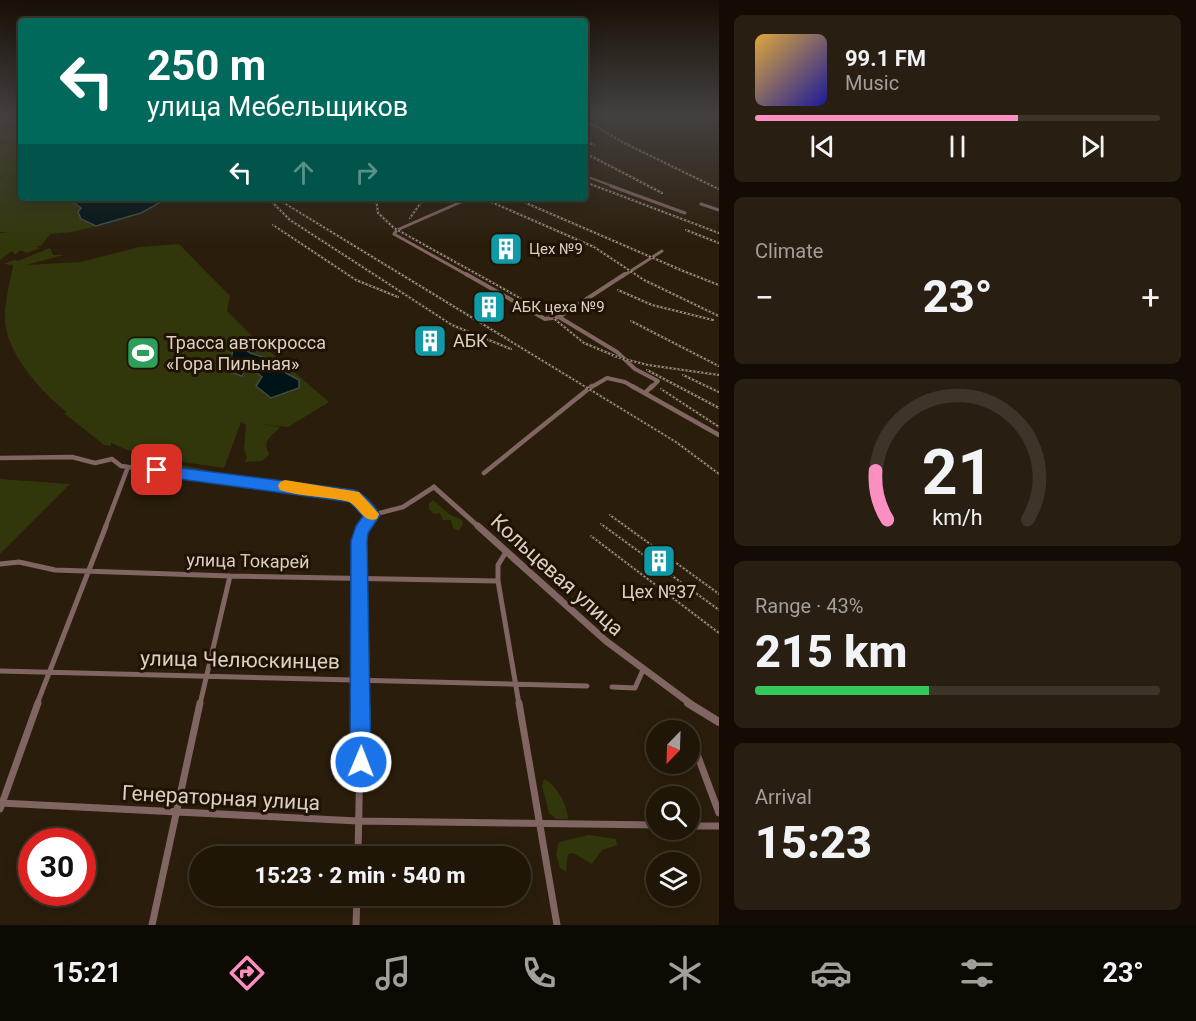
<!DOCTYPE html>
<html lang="en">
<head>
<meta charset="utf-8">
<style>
	:root { --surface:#201608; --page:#281f12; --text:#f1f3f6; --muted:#a29f9c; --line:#3d3529; --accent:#fc8fc2 }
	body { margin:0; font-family:Roboto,sans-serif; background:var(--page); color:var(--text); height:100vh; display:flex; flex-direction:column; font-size:22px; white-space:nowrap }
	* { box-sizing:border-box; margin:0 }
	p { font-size:20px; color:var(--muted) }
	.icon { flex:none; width:33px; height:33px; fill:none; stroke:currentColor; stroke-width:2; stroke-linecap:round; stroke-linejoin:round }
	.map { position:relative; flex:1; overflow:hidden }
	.details { display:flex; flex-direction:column; gap:15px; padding:15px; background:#120c04; width:477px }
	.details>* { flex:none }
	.banner { position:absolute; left:18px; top:18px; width:570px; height:183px; border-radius:6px; box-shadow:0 3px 15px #0003,0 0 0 2px var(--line); background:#00695c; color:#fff; overflow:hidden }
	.needle { width:39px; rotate:203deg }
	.tools { position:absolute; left:646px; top:720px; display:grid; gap:12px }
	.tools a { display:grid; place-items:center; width:54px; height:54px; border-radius:50%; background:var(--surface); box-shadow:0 3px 15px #0003,0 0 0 2px var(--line); font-size:30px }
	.speed { position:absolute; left:18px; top:828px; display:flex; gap:12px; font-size:30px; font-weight:700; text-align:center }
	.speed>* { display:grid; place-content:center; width:78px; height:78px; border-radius:50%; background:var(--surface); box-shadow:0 3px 15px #0003,0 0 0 2px var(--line); line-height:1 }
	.speed .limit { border:9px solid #d22; background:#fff; color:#111 }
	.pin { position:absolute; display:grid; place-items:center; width:51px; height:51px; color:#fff; margin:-26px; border-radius:12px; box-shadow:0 3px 9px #0006 }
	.me { position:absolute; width:66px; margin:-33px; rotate:1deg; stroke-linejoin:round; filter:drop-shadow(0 0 4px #0008) }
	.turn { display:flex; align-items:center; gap:21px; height:126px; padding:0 30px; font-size:27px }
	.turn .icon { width:78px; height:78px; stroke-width:2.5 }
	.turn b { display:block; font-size:42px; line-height:51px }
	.lanes { display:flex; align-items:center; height:57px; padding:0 30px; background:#0003; justify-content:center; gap:30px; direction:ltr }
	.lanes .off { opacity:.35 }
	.big { font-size:45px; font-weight:800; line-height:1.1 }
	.details .card { flex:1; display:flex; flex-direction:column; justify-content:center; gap:9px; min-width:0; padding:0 21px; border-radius:9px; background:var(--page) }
	.details .dial { align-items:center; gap:0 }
	.dial svg { height:156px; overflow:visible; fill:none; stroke:var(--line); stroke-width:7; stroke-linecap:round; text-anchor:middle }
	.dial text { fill:var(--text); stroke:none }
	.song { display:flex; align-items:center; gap:18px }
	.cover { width:72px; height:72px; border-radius:9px; background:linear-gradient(135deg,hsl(40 70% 55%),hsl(240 70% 35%)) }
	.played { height:6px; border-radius:3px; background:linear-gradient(90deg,var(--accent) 65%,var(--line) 65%) }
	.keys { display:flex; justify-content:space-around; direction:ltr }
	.heat { display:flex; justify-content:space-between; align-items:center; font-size:33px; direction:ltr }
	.charge { height:9px; border-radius:4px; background:linear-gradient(90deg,#34c759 43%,var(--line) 0) }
	.trip { position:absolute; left:189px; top:846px; width:342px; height:60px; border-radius:30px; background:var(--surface); box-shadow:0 3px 15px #0003,0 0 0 2px var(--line); font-weight:800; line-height:60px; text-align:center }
	.tabs { display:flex; height:96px; justify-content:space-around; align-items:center; background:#0d0903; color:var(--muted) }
	.tabs .icon { width:42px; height:42px }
	.tabs .current { color:var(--accent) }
	.tabs b { font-size:27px; color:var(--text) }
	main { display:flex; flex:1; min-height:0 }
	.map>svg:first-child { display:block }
	.green { fill:#31370a }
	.water { fill:#001316; stroke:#414c4a; stroke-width:1.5 }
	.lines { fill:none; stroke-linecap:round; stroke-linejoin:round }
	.minor-far5 { stroke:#816563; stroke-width:2 }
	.minor-far4 { stroke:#816563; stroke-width:3 }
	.minor-far3 { stroke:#816563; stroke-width:4 }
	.minor-far2 { stroke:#816563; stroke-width:4.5 }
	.minor-far1 { stroke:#816563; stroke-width:5 }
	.minor { stroke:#816563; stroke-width:7 }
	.tertiary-far2 { stroke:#816563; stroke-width:5 }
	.tertiary-far1 { stroke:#816563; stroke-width:7 }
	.tertiary { stroke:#816563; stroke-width:8 }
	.rail-casing { stroke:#9a8f81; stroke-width:2 }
	.rail { stroke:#211303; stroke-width:1.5; stroke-dasharray:2; stroke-linecap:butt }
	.route { fill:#1a73e8; stroke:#114b97; stroke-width:1.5 }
	.slow { fill:#f59e0b }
	.labels { text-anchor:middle; stroke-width:6; stroke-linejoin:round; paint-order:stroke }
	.far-poi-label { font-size:15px; fill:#dad0c5; stroke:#211303; text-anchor:start }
	.poi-label { font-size:18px; fill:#dad0c5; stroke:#211303; text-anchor:start }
	.street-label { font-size:18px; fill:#dad0c5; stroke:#211303 }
	.near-street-label { font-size:21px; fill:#dad0c5; stroke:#211303 }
</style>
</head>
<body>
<main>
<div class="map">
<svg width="719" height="925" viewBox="0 0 719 925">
	<rect width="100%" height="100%" fill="#2a1d0b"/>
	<path class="green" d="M0,116H21V198H69L81,208L78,212L83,220L96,226L72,232L50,234L41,246H36L40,248L27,253L20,250L15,255L12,251L0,260V233L8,232H0V178L5,177H0V145L10,141L0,143Z
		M179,244L230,296L227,311L251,335L329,402L288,427L259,424L280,427C272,437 261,439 269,454L262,461L245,462L247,457L244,449L246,425L241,422L224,468L142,456L111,443V446L104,445L64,413L67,412C42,393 7,354 5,321C4,303 10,283 13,265L3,264L17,259L15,261H18L50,248L53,255H64L26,265L81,262L139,247Z
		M148,458L240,477C221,478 205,471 187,469C173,468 153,471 140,463Z
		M0,479L70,484L0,554Z
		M433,500L449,514L462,520L463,524L459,531L453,528L451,520H443L440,513L434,514L429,509V504Z
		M544,779C556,783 568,807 568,819H556L549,813L542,786Z
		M589,835L616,839L617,845L602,850L592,864L573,853L568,854L566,872L560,868L556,854L559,842Z"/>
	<path class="water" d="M69,198H168L141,213L96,226L81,219L78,212L81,208Z
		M238,337L243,338V348L250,353L268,359L286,373L299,380V388L271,398L256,386L262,377L256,372L258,366L256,363L246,368L242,376L231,372L229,367L233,350L237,348L235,341Z"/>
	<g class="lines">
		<path class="minor-far5" d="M585,176L615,187"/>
		<path class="minor-far4" d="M611,186L685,213
			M701,204L719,210
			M469,276L394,234L397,230L470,198
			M623,276L662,251"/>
		<path class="minor-far3" d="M466,274L545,319L559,317L625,274
			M559,317L617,352L635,369L658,381L651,388
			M590,388L607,378L625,382L635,388"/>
		<path class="minor-far2" d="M632,386L719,435
			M646,392L652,386
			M0,458L72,457L95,463L112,459L121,466L354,496L372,515
			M484,473L592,386
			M372,515L403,507L434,487
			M105,528L128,467
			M363,528L372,515"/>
		<path class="minor-far1" d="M506,552L498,565V581L519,704
			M0,564L19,562L55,570L230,576L498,581
			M0,671L587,686
			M612,687L635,688L643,670
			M37,704L106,526
			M200,704L230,576
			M361,704L359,549L361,531L364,526"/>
		<path class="minor" d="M519,703L557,925
			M691,738L719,813
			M0,803L358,821L657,825
			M0,809L38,703
			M690,826H719
			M358,856L361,703
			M152,925L200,703
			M356,925L357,896"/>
		<path class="tertiary-far2" d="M434,487L480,528"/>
		<path class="tertiary-far1" d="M478,526L606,641L691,704"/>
		<path class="tertiary" d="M688,703L719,722"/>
		<defs>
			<path id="rail" d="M585,120L624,143L719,189
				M585,141L594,145
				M585,153L662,193
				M585,182L719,233
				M376,198L378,213L394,228L547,313L584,343L620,358
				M482,198L594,247L644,280L719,316
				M270,200L290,220L452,325L511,349
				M284,203L676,442L719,474
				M526,203L681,270
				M410,218L424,198
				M273,225L356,280L398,297
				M686,230L719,243
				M673,267L719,285
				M618,290L652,305L713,320
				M631,321L719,366
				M613,356L648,365L719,375
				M647,370L719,408
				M683,375L719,392
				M661,389L719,427
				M610,515L719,594
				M601,524L719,610
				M591,536L719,633"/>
		</defs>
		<use href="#rail" class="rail-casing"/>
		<use href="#rail" class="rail"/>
	</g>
	<linearGradient id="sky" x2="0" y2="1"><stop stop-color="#171006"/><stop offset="0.47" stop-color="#44403f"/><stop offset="1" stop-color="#44403f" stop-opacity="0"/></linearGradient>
	<rect width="719" height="245" fill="url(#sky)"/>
	<path class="route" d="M157,465L354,490C363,493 375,506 380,515L368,533L367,541L371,762L368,769L361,772L353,769L350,762L351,541L356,526L363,516L350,502L157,476L150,470Z"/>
	<path class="slow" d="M285,480L359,492L379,514L377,519C362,524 359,504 346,501C325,496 301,497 280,490L278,486L280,482Z"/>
	<defs>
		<symbol id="building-square" viewBox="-11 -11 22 22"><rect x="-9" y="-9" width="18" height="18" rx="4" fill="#0f9aa8" stroke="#211303"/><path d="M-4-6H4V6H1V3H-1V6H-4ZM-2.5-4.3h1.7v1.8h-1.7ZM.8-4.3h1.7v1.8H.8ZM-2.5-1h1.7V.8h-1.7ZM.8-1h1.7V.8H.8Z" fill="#fff"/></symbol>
		<symbol id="stadium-square" viewBox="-11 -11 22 22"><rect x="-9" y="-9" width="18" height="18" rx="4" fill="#2e9e5b" stroke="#211303"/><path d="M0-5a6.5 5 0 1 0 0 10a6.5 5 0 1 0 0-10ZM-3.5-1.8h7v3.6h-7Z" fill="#fff"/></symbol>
	</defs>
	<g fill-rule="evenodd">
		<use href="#building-square" x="487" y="230" width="38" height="38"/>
		<use href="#building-square" x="470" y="288" width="38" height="38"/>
		<use href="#building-square" x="411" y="322" width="38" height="38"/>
		<use href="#stadium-square" x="124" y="334" width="38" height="38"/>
		<use href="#building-square" x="640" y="542" width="38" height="38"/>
	</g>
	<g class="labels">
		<g class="far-poi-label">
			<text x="529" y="254">Цех №9</text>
			<text x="512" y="312">АБК цеха №9</text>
		</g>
		<g class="poi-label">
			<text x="453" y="347">АБК</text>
			<text x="166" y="349">Трасса автокросса<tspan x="166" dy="21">«Гора Пильная»</tspan></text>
			<text x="659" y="598" text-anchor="middle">Цех №37</text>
		</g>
		<g class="street-label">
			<text transform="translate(248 561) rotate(1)" y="6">улица Токарей</text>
		</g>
		<g class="near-street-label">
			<text transform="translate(557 575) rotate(42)" y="7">Кольцевая улица</text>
			<text transform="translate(240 660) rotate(1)" y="7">улица Челюскинцев</text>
			<text transform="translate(221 798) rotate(3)" y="7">Генераторная улица</text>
		</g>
	</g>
</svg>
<div class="tools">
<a><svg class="needle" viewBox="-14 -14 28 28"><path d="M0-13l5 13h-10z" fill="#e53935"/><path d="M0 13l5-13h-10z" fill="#a29f9c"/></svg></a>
<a><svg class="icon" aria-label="search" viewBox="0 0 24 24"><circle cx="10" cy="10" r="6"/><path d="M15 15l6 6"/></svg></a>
<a><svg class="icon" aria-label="layers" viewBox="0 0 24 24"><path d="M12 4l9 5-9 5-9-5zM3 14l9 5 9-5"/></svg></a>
</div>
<div class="speed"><div class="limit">30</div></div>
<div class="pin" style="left:157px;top:470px;background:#d93025"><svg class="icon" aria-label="arrive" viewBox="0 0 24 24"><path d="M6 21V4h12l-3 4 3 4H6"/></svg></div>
<svg class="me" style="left:361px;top:762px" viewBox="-20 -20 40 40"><circle r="17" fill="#1a73e8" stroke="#fff" stroke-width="3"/><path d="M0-11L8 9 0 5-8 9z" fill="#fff"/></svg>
<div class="trip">15:23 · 2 min · 540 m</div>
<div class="banner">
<div class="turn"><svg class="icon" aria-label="left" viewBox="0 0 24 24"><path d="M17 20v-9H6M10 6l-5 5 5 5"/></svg><div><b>250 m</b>улица Мебельщиков</div></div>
<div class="lanes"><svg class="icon" aria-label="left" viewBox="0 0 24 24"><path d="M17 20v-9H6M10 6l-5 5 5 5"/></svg><svg class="icon off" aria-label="ahead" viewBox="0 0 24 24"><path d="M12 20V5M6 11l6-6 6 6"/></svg><svg class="icon off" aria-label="right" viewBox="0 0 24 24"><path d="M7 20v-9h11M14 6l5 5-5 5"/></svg></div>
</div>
</div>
<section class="details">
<div class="card">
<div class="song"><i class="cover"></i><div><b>99.1 FM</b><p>Music</p></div></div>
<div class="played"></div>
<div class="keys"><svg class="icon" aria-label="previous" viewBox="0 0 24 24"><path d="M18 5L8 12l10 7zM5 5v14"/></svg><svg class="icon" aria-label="pause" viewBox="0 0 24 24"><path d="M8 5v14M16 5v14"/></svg><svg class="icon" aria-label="next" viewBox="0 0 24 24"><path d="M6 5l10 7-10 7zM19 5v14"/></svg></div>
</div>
<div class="card"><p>Climate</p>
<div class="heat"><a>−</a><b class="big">23°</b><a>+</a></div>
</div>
<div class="card dial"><svg viewBox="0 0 100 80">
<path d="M14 69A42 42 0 1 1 86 69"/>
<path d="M14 69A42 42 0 0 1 8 44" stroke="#fc8fc2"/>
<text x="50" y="56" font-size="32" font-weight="700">21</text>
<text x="50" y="72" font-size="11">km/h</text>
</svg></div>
<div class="card"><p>Range · 43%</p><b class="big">215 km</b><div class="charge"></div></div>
<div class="card"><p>Arrival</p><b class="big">15:23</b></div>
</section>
</main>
<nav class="tabs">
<b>15:21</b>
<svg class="icon current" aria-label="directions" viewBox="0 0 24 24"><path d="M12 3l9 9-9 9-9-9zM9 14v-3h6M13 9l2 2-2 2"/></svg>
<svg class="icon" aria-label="music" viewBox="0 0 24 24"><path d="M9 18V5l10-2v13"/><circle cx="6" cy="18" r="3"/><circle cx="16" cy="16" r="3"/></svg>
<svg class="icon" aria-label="phone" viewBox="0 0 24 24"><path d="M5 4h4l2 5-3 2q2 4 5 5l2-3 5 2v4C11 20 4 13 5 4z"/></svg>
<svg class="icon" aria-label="climate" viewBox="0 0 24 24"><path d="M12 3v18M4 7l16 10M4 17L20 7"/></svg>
<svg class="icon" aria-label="car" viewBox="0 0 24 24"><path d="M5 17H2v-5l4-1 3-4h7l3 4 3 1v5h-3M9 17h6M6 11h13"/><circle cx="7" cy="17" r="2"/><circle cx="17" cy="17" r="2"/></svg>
<svg class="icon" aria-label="filters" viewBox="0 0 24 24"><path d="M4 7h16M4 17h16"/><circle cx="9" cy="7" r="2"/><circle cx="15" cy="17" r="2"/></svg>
<b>23°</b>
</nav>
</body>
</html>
